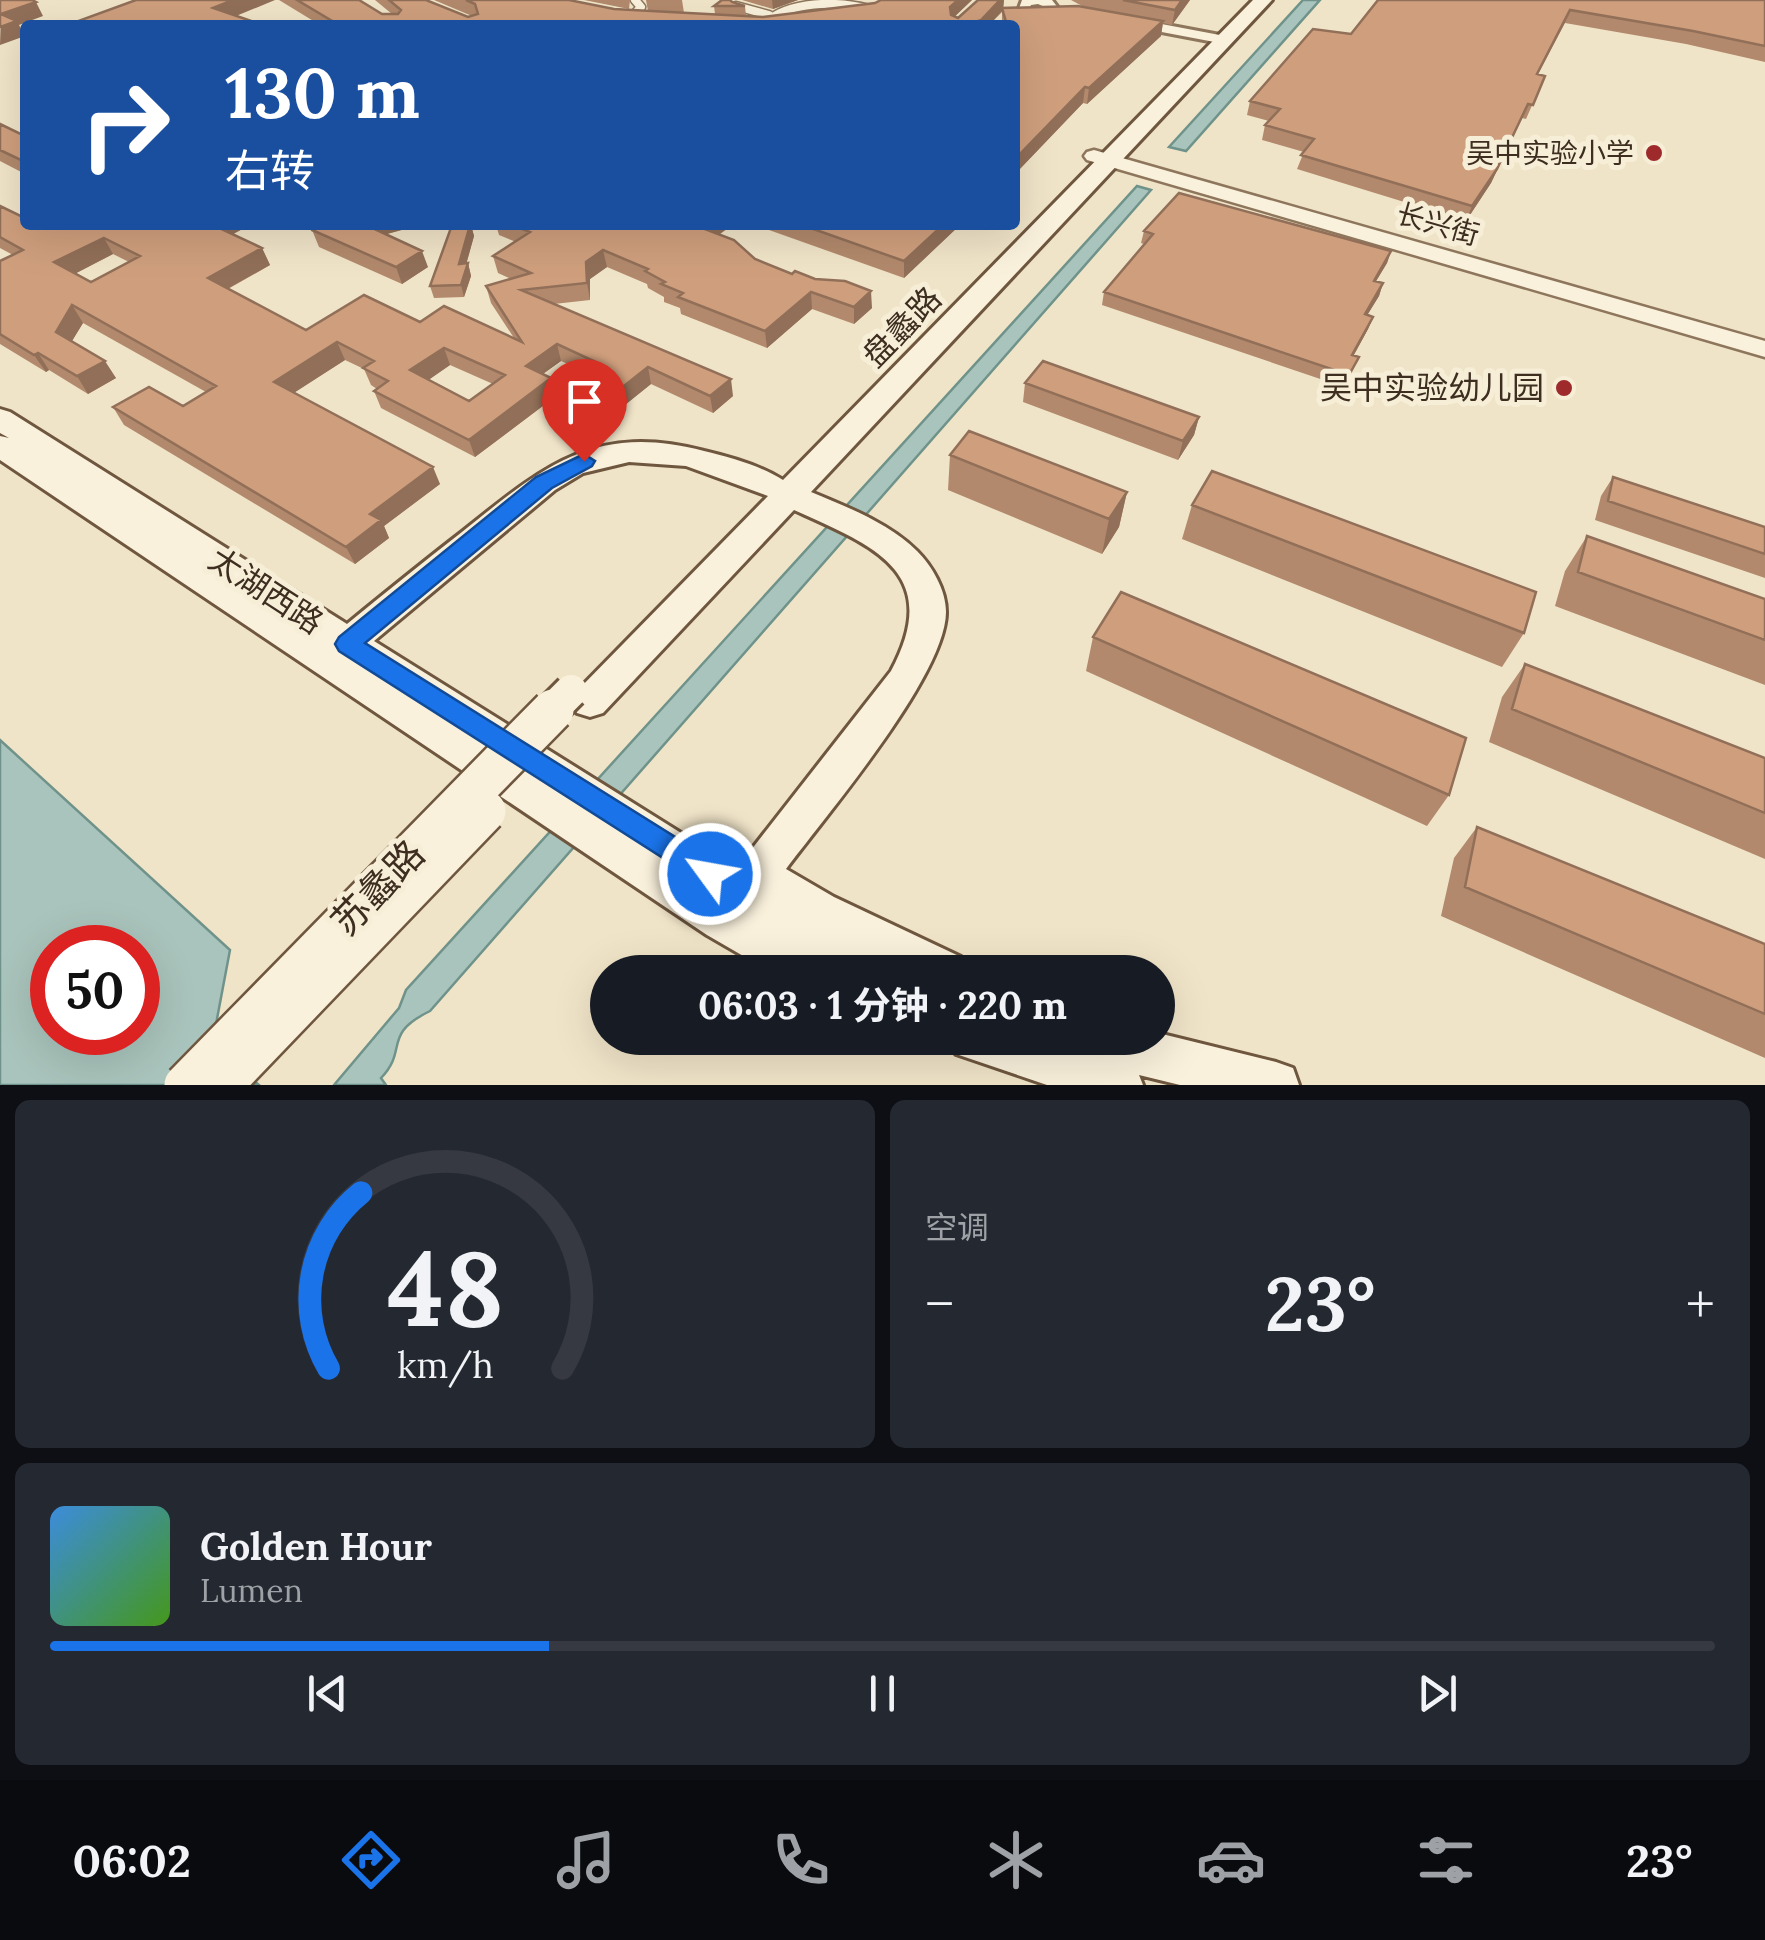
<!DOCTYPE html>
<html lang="zh">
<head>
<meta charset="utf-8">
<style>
	:root { --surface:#171b24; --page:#242831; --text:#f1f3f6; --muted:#9ea1a6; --line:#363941; --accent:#1a73e8 }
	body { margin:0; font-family:Lora,"Noto Sans SC",serif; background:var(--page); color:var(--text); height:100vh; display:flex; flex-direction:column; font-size:38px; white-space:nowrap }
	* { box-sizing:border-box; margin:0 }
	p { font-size:32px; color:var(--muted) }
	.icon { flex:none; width:55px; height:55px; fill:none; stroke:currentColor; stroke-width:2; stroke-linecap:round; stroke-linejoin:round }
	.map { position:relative; height:1085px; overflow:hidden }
	.side { display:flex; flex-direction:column; gap:15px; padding:15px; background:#0d0f14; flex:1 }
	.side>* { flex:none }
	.guide { position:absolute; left:20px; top:20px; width:1000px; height:210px; border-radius:10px; box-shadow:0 10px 40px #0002; background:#1a4fa0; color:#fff; overflow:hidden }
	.speed { position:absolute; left:30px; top:925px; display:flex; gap:20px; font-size:50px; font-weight:700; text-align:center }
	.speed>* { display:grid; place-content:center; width:130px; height:130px; border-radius:50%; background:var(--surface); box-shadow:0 10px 40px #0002; line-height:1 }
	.speed .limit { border:15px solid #d22; background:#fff; color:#111 }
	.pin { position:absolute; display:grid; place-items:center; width:85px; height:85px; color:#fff; margin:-102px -42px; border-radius:50% 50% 50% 0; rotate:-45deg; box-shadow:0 0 10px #0007 }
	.pin .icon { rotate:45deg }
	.me { position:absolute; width:110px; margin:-55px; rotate:302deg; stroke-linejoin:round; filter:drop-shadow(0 0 8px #0008) }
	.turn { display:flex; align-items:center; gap:35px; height:210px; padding:0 40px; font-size:45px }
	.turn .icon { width:130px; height:130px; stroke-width:2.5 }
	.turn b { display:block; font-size:70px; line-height:85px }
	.big { font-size:75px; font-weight:700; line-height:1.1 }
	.side .card { flex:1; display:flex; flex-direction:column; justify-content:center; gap:15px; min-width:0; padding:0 35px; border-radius:15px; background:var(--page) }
	.side .dial { align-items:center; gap:0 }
	.dial svg { height:260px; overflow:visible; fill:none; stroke:var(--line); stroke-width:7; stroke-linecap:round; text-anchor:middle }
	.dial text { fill:var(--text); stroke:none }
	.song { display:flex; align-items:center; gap:30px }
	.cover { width:120px; height:120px; border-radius:15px; background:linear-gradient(135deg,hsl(210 70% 55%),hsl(100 70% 35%)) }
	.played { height:10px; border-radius:5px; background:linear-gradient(90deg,var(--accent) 30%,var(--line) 30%) }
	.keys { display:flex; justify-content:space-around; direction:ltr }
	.heat { display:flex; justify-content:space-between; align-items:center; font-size:55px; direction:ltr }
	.side .tiles { flex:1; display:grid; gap:15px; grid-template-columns:1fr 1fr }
	.card:last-child { grid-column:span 2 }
	.trip { position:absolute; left:590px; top:955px; width:585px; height:100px; border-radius:50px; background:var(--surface); box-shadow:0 10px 40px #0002; font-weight:700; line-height:100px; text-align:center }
	.dock { display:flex; height:160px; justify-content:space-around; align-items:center; background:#090b0e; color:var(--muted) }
	.dock .icon { width:70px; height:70px }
	.dock .active { color:var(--accent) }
	.dock b { font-size:45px; color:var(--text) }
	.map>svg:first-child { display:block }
	.water { fill:#a9c4bc; stroke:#6f938a; stroke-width:2.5; fill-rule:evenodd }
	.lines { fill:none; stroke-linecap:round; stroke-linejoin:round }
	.service-casing { stroke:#8d765c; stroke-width:11 }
	.minor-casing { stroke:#8d765c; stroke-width:6 }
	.tertiary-casing { stroke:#8d765c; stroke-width:5 }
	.secondary-casing { stroke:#6f573f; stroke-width:6 }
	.service { stroke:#faf1dc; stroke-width:8 }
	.minor { fill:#faf1dc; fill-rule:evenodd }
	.tertiary { fill:#faf1dc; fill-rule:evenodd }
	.secondary { fill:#faf1dc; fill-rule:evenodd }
	.secondary-bridge-far1-casing { stroke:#6f573f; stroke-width:38; stroke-linecap:butt }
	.secondary-bridge-casing { stroke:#6f573f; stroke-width:46; stroke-linecap:butt }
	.secondary-bridge-far1 { stroke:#faf1dc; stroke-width:32 }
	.secondary-bridge { stroke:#faf1dc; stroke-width:41 }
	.wall { fill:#b2896c; fill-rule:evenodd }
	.shaded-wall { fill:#916f58 }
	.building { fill:#cf9f7d; stroke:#916f58; stroke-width:2.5; fill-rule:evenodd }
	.route { fill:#1a73e8; stroke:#114b97; stroke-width:2.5 }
	.poi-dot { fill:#9e2a2b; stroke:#f7eed8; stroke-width:4 }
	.labels { text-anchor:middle; stroke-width:10; stroke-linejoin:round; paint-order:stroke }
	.far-poi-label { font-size:28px; fill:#3d2e20; stroke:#f7eed8; text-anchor:end }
	.far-street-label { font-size:28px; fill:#3d2e20; stroke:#f7eed8 }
	.street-label { font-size:32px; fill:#3d2e20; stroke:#f7eed8 }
	.poi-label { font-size:32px; fill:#3d2e20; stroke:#f7eed8; text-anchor:end }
	.near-street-label { font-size:38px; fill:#3d2e20; stroke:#f7eed8 }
</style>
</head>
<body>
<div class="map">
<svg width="1765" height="1085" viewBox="0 0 1765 1085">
	<rect width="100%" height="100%" fill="#f0e4c8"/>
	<path class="water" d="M1303,0H1320L1186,151L1169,147Z
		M1137,186L1151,190L430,1011C381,1035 409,1049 381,1078L386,1085H334L399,1008L406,990Z
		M0,740L230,950L213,1040L217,1050L259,1085H0ZM52,948H138V1032H52Z"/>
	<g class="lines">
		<defs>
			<path id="service" d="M736,6L769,15
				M633,16L641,7L635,0
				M764,24C789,0 837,1 870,9"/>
			<path id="minor" d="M1022,0H1052L1059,9L1036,17L1018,11ZM1038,4L1045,7H1030L1031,5Z
				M1135,19L1225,36L1232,40L1225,44L1130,26V20Z"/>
			<path id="tertiary" d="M1094,150L1765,341V357L1087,160L1084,156L1087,152Z"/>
			<path id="secondary" d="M1253,0H1272L811,492C847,507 889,523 917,551C932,566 946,590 946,612C946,675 827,814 786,869L834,897L961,957L967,972H847L831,965L834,972H771L707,935L0,460V436L9,438L0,433V409L10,412L347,624C385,593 423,562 462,532C543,467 594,422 704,451C730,457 761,466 783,480ZM629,462L686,466L768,496L577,691L572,702L577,713L590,717L603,713L794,510C874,546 944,572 891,671L737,868L374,641L555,490L583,473Z
				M1158,1033L1276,1062L1293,1068L1299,1085H1180L1139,1075L1143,1085H1047L956,1054L949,1038H1043L1061,1043L1059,1038H1158Z"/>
		</defs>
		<use href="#service" class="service-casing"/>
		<use href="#minor" class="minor-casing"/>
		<use href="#tertiary" class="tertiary-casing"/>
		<use href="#secondary" class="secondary-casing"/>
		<use href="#service" class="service"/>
		<use href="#minor" class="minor"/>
		<use href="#tertiary" class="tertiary"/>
		<use href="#secondary" class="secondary"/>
		<defs>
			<path id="secondary-bridge-far1" d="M550,712L571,691"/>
			<path id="secondary-bridge" d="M185,1085L553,710
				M222,1085L485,811"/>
		</defs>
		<use href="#secondary-bridge-far1" class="secondary-bridge-far1-casing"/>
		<use href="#secondary-bridge" class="secondary-bridge-casing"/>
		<use href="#secondary-bridge-far1" class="secondary-bridge-far1"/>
		<use href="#secondary-bridge" class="secondary-bridge"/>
	</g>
	<path class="wall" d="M279,0H359L382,14H392L375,0H427L468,17L472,16L434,0H569L614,9L648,11L646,0H682L684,13L715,14L714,6L732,2L745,6L746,16L763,17L875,3L881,0H972L955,16L958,18L978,0H1004L1003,8L1084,7L1071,0H1190L1172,25L1163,23L1161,36L1087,104L1083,103L1015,174V25H1002V12L989,25H320Z
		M584,0H630L629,9Z
		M742,0H798L773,9Z
		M1378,0H1765V62L1686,44L1565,23L1538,74L1545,76L1526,119L1522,118L1491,183L1466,221L1297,169L1304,152L1262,140L1265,125L1269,121L1247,115L1250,101L1351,34Z
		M0,124L25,136V174L0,161Z
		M0,206L24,218L25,225H250L233,234L262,248L270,265L228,289L306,330L420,322L514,338L491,303L486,286L511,279L498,273L493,256L516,242L499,235L496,225H732L719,235L755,259L872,308L854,324L812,309L767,348L681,314L680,308L664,302V297L648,288L647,284L607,267L590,279V300L554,304L733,396L713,413L651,384L600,425L563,408L559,390L584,371L561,361L543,374L551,378L556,396L475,457L381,408L374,391L377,389L371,385L364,369L345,360L293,393L440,484L384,526L389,538L355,564L124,425L113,407L183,406L206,392L83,323L72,341L116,378L88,394L49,370L46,372L0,344V261L13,255L0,248ZM113,254L129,262L91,282L76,273ZM450,365L493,384L469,401L428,380Z
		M310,225H420L387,234L428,267L402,284L319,247Z
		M471,225L474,236L466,264L468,263L471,276L464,297L434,298L430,286Z
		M755,225H960L904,278Z
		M1144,231L1391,251L1387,263L1376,281L1383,283L1379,296L1367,315L1373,317L1368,329L1354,355L1359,357L1344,387L1102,305L1104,292L1144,244L1141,243Z
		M1025,383L1199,417L1194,435L1178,460L1023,402Z
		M950,455L1127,492L1119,527L1102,554L948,490Z
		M1613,477L1765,527V578L1595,520L1601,496Z
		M1192,505L1524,633L1502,667L1182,539Z
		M1587,536L1765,599V685L1555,606L1565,571Z
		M1093,637L1449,795L1427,826L1086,671Z
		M1525,664L1765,758V859L1489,742L1502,697Z
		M1477,827L1765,944V1058L1441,916L1454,858Z"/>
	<path class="shaded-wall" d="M233,0H275L219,23L213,8Z
		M772,0H798L773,9Z
		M958,0H972L949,22L950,7Z
		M1000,0H1004L1003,10L989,25H967Z
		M1182,0H1190L1172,25L1175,10Z
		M36,2L43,16L19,25L25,36L0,45L1,14Z
		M1163,21L1161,36L1087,104L1089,88Z
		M1085,87L1083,103L1015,174V159Z
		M1522,118L1491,183L1466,221L1472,206Z
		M212,225H250L220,241Z
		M362,225H420L368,239Z
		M471,225L474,236L463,276L459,264Z
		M707,225H732L704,245L702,228Z
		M943,225H960L904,278V261Z
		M104,238L113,254L65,279L54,262Z
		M262,248L270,265L216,295L208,278Z
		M603,250L607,267L590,279V300L587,283L586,262Z
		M422,251L428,267L402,284L396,267Z
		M1391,251L1387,263L1369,293L1374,281Z
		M468,263L471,276L464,297L461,285Z
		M1383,283L1379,296L1360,327L1365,314Z
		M871,291L872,308L854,324V307Z
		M811,292L812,309L767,348L765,331Z
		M72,305L83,323L67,349L56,332Z
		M1373,317L1368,329L1347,367L1352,355Z
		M337,342L345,360L283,400L274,382Z
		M557,344L561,361L530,383L526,366Z
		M444,348L450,365L417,388L410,370Z
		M38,353L49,370L46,372L34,355Z
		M105,361L116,378L88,394L77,376Z
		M648,367L651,384L600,425L596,408Z
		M551,378L556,396L475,457L469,440Z
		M731,379L733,396L713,413L710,396Z
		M1199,417L1194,435L1178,460L1183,441Z
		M433,467L440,484L384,526L389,538L355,564L346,547L370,514Z
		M1127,492L1119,527L1102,554L1109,519Z"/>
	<path class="building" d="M0,0H32L36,2L1,14L17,21L0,27Z
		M136,0H233L213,8L263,25H93L81,20Z
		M297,0H359L382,14H398L401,10L389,0H426L468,17L478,14L475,4L466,0H569L614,9L763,17L875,3L881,0H958L950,7L951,15L958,18L978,0H1000L981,20L967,25H339Z
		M722,0H730L732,2L745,6H714Z
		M1123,0H1182L1175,10Z
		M1378,0H1765V46L1693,31L1570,10L1537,74L1545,76L1533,105L1528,104L1497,169L1472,206L1301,155L1314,139L1265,125L1280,109L1250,101L1313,29L1351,34Z
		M1078,6L1163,21L1089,88L1085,87L1015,159V58H1016L1015,25H1007L1002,8Z
		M0,124L25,136V162L0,150Z
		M1179,193L1391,251L1374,281L1383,283L1365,314L1373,317L1352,355L1359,357L1349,375L1104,292L1153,234L1144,231Z
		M0,206L25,218V225H213L262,248L208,278L306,330L364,295L420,322L444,306L522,342L486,286L531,273L493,256L530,232L512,225H707L702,228L734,240L755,259L792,274L795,271L815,279L845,281L871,291L854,307L811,292L765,331L678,297L683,293L661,284L665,282L645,271L648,269L603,250L586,262L587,283L521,290L731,379L710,396L648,367L596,408L559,390L596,362L557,344L526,366L551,378L469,440L374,391L388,381L363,368L374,361L337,342L274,382L433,467L370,514L381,520L346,547L113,407L149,387L183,406L216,386L72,305L56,332L105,361L77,376L38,353L34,355L0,334V261L23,250L0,237ZM104,238L140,256L91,282L54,262ZM444,348L505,375L469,401L410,370Z
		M310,225H366L422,251L396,267L312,230Z
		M452,225H470L459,264L468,263L461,285L430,286Z
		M802,225H943L904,261Z
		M1043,361L1199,417L1183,441L1025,383Z
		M969,431L1127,492L1109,519L950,455Z
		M1212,471L1536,592L1524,633L1192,505Z
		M1613,477L1765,527V554L1608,501Z
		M1587,536L1765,599V640L1578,572Z
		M1121,592L1466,738L1449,795L1093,637Z
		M1525,664L1765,758V813L1512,709Z
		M1477,827L1765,944V1014L1465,887Z"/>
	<path class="route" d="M584,454L595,461L592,466L552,488L365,643L720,865L725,874L720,884L710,888L339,651L335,644L339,637L536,477Z"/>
	<g class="poi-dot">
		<circle cx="1654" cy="153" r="10"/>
		<circle cx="1564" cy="388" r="10"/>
	</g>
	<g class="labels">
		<g class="far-poi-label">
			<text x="1634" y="163">吴中实验小学</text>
		</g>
		<g class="far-street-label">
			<text transform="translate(1438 224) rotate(16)" y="10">长兴街</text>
		</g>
		<g class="street-label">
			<text transform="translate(902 327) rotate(-46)" y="11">盘蠡路</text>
			<text transform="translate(266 591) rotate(33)" y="11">太湖西路</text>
		</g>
		<g class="poi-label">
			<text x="1544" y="399">吴中实验幼儿园</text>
		</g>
		<g class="near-street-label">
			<text transform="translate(378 888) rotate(-46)" y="13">苏蠡路</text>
		</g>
	</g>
</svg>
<div class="speed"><div class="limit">50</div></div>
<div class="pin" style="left:584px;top:461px;background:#d93025"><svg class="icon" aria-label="arrive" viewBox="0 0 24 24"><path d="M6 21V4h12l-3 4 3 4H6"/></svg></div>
<svg class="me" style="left:710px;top:874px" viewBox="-20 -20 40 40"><circle r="17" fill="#1a73e8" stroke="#fff" stroke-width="3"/><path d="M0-11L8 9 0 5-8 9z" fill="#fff"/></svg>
<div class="trip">06:03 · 1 分钟 · 220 m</div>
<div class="guide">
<div class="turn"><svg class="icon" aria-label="right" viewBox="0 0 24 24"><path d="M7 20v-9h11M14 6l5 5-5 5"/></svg><div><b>130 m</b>右转</div></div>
</div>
</div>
<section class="side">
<div class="tiles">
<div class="card dial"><svg viewBox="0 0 100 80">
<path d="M14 69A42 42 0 1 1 86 69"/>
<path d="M14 69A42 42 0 0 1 24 15" stroke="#1a73e8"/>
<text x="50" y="56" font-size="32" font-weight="700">48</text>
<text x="50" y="72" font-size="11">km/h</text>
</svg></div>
<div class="card"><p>空调</p>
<div class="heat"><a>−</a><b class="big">23°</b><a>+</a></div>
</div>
<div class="card">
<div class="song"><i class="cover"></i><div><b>Golden Hour</b><p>Lumen</p></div></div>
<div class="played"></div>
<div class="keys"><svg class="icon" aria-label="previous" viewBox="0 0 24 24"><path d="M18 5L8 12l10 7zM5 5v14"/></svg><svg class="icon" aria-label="pause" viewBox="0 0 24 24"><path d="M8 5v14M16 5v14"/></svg><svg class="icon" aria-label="next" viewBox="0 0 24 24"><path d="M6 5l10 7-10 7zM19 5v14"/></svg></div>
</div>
</div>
</section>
<nav class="dock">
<b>06:02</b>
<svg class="icon active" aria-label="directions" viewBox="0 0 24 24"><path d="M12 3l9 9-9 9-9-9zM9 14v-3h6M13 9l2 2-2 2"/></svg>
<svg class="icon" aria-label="music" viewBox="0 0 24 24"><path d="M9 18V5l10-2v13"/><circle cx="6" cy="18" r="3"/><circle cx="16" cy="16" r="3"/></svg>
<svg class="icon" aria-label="phone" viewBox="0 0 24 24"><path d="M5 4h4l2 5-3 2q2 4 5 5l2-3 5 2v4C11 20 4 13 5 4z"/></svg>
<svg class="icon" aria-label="climate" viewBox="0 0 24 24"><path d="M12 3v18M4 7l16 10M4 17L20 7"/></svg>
<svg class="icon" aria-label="car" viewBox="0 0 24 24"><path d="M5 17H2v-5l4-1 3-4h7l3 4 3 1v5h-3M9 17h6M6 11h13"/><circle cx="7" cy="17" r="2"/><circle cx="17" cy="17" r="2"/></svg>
<svg class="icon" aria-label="filters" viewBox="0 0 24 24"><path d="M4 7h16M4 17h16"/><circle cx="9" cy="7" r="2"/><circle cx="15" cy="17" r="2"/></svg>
<b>23°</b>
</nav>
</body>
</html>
